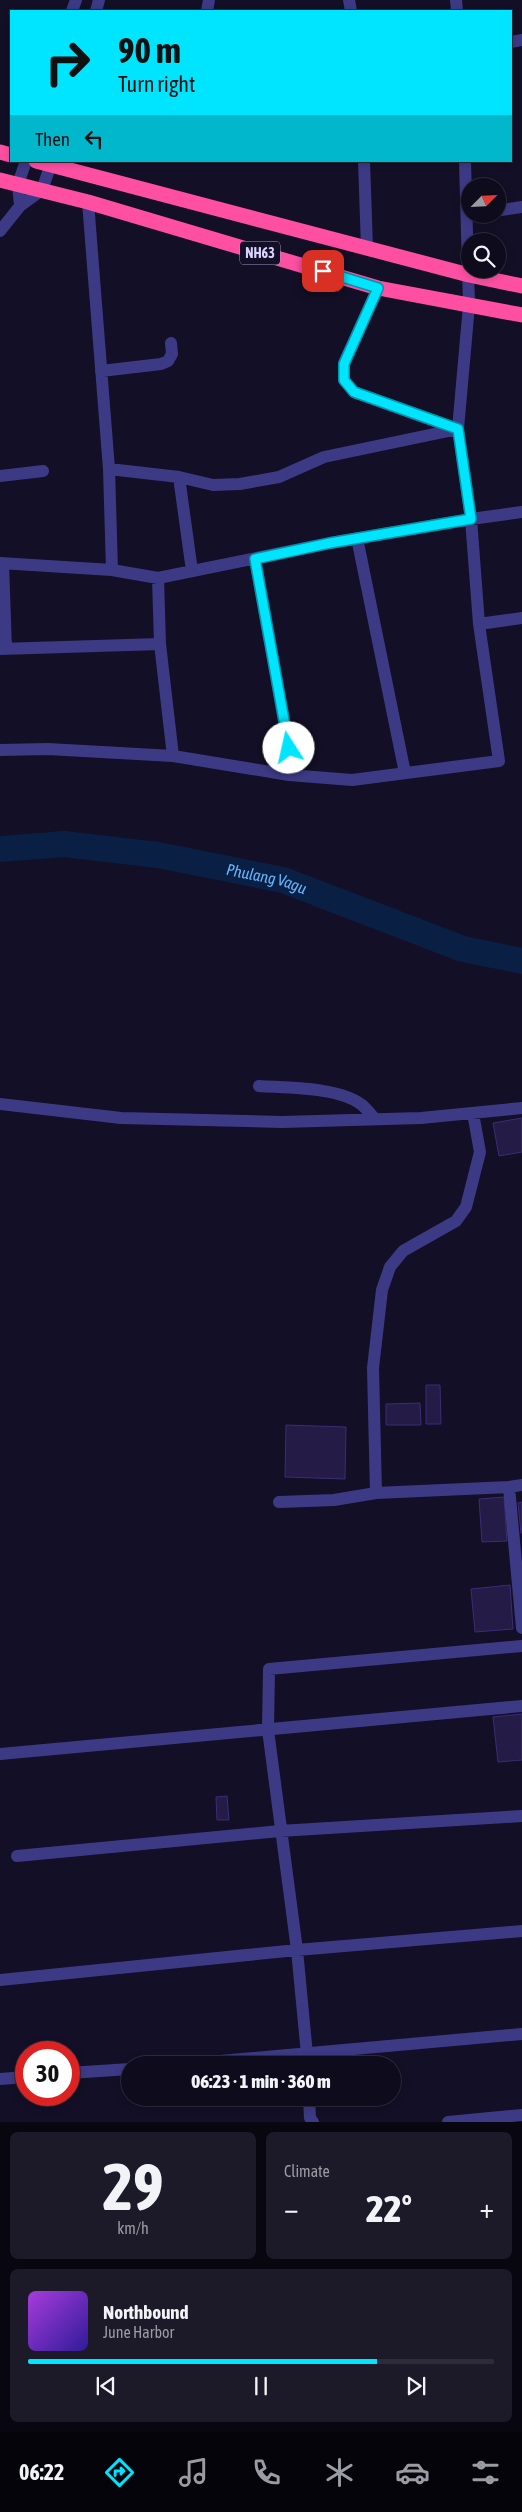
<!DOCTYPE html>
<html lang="en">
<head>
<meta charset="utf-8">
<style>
	:root { --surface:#0e0b1c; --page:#1c1929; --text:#f1f3f6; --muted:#9b9ba3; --line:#2e2b3b; --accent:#00e5ff }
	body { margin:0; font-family:"Asap Condensed",sans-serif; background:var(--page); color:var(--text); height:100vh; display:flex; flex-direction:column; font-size:19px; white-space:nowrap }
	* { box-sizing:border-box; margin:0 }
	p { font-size:16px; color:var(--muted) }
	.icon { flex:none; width:28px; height:28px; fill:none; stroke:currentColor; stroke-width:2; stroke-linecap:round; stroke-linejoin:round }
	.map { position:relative; height:2122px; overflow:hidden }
	.drawer { display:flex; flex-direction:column; gap:10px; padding:10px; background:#08060f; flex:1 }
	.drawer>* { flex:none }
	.hud { position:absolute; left:10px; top:10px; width:502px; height:152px; border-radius:0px; box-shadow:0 2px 8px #0003,0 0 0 1px var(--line); background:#00e5ff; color:#111; overflow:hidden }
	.needle { width:32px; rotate:66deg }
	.fabs { position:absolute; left:461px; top:178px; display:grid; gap:10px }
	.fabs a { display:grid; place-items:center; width:45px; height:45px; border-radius:50%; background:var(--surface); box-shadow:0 2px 8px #0003,0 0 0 1px var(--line); font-size:25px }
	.speed { position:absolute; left:15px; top:2041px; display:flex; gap:10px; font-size:25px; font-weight:700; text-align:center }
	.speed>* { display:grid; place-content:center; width:65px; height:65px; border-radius:50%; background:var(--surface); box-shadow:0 2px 8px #0003,0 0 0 1px var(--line); line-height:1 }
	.speed .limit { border:8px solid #d22; background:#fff; color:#111 }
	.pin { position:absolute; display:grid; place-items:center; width:42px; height:42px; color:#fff; margin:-21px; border-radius:10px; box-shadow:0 2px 8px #0006 }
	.me { position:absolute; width:55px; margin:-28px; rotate:350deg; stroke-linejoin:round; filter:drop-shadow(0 0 4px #0008) }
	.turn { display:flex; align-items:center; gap:18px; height:105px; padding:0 25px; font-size:22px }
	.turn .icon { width:65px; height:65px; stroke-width:2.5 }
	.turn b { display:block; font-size:35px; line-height:42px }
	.then { display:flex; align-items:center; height:48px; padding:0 25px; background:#0003; gap:10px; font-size:19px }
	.big { font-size:38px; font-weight:800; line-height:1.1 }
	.drawer .card { flex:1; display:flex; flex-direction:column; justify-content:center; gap:8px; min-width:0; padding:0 18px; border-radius:8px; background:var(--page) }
	.drawer .dial { align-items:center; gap:0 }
	.dial b { font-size:65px; line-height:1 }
	.song { display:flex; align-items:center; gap:15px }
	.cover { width:60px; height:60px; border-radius:8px; background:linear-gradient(135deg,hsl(280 70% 55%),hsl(250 70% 35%)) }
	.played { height:5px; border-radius:2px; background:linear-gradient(90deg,var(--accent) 75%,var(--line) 75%) }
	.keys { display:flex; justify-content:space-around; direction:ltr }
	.heat { display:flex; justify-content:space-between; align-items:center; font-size:28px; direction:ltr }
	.drawer .tiles { flex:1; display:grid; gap:10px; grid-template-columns:1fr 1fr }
	.card:last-child { grid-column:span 2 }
	.trip { position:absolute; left:121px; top:2056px; width:280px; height:50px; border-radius:25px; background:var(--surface); box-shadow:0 2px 8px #0003,0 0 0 1px var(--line); font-weight:800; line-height:50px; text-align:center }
	.tabs { display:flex; height:80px; justify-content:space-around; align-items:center; background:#06040b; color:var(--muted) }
	.tabs .icon { width:35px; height:35px }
	.tabs .on { color:var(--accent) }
	.tabs b { font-size:22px; color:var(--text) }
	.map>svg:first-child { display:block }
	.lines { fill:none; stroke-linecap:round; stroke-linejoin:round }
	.river { stroke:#0a1f44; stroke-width:26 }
	.building { fill:#241b47; stroke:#3b2d73 }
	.minor { stroke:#3d3a85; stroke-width:12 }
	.highway { stroke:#ff4fa3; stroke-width:15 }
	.route-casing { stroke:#0095a6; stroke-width:12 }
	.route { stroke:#00e5ff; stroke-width:9 }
	.labels { text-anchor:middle; stroke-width:5; stroke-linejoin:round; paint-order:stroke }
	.shield { fill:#130f26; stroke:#9e99be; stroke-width:1 }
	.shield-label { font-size:14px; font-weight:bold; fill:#d9d4ff }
	.water-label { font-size:16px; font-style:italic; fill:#62b6ff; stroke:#130f26 }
</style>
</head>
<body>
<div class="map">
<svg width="522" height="2122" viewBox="0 0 522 2122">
	<rect width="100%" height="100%" fill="#130f26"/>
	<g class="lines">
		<path class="river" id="s1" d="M0,849L64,844L158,855L283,880L463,949L522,961"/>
	</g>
	<path class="building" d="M522,1118V1152L499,1156L493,1123Z
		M426,1385H440L441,1424H426Z
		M420,1403L421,1425H386V1404Z
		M286,1425L346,1427L345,1479L285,1477Z
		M504,1497L507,1541L482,1542L479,1499Z
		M522,1502V1533H521L518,1503Z
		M510,1585L513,1629L475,1632L471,1589Z
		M522,1714V1760L498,1762L493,1717Z
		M227,1796L229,1820H217L216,1797Z"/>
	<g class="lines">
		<path class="minor" d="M349,0L351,11
			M456,0L457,11
			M72,11L76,0
			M96,11L99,0
			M207,11L209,0
			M511,42L522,40
			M364,161L367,248
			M20,206L18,184L26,161
			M501,210L522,207
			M0,231L20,206L42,190L52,161
			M378,288L344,363V380L354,392L457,429
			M101,371L161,364L168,361L172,354L171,343
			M109,469L179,477L213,485L240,484L279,477L324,457L458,429
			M0,476L43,471
			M179,477L192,571
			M357,538L405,773
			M255,559L289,749
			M0,563L112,570L109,469L88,202
			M3,563L6,649
			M112,570L158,578L330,543L471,519L458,429L469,305L465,161
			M158,578L160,644L173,756
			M479,624L522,618
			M0,649L160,644
			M0,750L48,749L173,756L289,775L352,780L499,761L479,624L471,519L522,512
			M259,1086C287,1088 340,1087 362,1105C367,1109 371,1115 375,1119
			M0,1104L121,1118L282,1122L421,1118L522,1108
			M522,1485L509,1487L522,1628
			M376,1493L373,1368L382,1290L390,1267L403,1251L456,1221L466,1207L480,1152L473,1113
			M279,1502L334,1500L376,1493L509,1487
			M0,1754L522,1706
			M17,1856L280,1831L522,1816
			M0,1980L297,1950L522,1931
			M175,2065L522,2034
			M308,2065L297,1950L268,1730L269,1669L522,1646
			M69,2073L130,2069
			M0,2079L26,2077
			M309,2098L310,2118L313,2122
			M448,2122L522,2115"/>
		<path class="highway" d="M0,152L11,155
			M36,161L469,275L522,286
			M0,180L88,202L378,288L522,315"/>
	</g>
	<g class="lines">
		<defs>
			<path id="route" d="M289,748L255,559L330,543L471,519L458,429L354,392L344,380V364L378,288L323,271"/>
		</defs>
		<use href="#route" class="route-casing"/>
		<use href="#route" class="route"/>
	</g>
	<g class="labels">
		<rect class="shield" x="240" y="241.5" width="40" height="23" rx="4"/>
		<g class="shield-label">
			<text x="260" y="258">NH63</text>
		</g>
		<g class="water-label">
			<text dy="6" stroke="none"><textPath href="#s1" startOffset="270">Phulang Vagu</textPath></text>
		</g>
	</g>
</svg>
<div class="fabs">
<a><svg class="needle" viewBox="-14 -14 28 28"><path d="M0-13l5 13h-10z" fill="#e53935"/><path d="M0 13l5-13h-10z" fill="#9b9ba3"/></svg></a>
<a><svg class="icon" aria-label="search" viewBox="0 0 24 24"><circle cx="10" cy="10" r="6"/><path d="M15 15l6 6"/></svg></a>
</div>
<div class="speed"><div class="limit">30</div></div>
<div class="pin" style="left:323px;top:271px;background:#d93025"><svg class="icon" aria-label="arrive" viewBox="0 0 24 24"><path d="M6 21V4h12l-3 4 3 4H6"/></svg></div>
<svg class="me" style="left:289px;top:748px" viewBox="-20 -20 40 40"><circle r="19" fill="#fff"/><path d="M0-13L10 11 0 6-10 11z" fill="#00e5ff"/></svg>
<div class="trip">06:23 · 1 min · 360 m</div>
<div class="hud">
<div class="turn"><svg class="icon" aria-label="right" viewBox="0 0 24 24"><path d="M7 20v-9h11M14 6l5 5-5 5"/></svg><div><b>90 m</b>Turn right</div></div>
<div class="then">Then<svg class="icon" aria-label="left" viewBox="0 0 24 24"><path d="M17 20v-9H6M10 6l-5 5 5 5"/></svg></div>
</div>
</div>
<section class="drawer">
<div class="tiles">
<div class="card dial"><b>29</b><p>km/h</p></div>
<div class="card"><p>Climate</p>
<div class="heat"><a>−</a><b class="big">22°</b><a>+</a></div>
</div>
<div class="card">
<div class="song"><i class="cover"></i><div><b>Northbound</b><p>June Harbor</p></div></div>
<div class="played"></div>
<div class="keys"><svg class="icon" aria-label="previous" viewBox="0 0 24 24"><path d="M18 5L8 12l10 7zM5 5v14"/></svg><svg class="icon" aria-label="pause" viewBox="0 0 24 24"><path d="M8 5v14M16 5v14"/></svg><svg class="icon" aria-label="next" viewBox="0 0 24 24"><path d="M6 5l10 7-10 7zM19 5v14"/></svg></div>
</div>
</div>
</section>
<nav class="tabs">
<b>06:22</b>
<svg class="icon on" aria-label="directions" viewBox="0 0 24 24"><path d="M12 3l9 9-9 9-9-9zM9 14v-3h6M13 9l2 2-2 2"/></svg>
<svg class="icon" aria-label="music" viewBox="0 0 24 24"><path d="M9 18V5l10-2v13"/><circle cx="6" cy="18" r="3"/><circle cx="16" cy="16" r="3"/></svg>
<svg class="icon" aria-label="phone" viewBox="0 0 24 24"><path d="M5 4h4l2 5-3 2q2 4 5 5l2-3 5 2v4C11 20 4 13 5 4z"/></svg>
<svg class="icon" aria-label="climate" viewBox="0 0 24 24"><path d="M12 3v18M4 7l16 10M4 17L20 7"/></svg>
<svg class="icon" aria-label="car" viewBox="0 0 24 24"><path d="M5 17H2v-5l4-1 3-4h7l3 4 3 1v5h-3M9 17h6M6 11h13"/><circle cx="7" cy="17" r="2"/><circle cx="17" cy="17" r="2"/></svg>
<svg class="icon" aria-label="filters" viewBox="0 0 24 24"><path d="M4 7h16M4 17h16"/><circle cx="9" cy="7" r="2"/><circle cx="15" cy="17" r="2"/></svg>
</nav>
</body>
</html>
